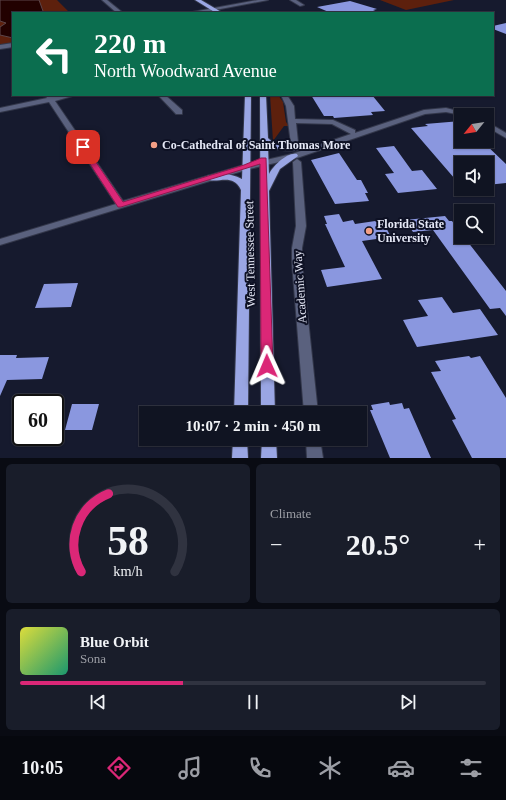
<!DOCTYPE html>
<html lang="en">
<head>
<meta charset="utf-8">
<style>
	:root { --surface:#101422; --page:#191d2a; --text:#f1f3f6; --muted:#9c9ea5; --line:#303340; --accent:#db2777 }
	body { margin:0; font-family:Georgia,serif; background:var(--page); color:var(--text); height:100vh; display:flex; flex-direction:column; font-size:15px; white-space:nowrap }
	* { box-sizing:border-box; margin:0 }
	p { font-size:13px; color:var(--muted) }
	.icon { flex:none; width:22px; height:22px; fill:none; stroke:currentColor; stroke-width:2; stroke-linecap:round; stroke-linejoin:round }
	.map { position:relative; height:458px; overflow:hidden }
	.panel { display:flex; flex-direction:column; gap:6px; padding:6px; background:#090b13; flex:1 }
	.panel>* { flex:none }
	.hud { position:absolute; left:12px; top:12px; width:482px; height:84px; border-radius:0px; box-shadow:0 1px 3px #0004,0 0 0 1px var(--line); background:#0b6e4f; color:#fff; overflow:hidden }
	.needle { width:26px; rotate:240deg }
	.controls { position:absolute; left:454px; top:108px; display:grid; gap:8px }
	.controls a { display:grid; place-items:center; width:40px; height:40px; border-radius:0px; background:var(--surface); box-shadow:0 1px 3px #0004,0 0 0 1px var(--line); font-size:20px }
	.speed { position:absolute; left:12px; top:394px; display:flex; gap:8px; font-size:20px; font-weight:700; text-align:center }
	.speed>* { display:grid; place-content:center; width:52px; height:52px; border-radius:50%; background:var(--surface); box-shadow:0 1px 3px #0004,0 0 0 1px var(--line); line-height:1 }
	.speed .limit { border:2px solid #111; border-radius:6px; background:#fff; color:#111 }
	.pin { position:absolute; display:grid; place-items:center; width:34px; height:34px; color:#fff; margin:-17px; border-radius:8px; box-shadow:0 2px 6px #0006 }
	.me { position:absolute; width:44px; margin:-22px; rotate:359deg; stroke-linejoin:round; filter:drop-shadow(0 0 3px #0008) }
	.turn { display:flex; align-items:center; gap:14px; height:84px; padding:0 16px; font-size:18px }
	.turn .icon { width:52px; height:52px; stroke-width:2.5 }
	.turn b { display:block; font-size:28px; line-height:34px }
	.big { font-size:30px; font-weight:600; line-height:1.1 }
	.panel .tile { flex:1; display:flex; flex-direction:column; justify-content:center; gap:6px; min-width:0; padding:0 14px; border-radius:6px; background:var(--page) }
	.panel .dial { align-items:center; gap:0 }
	.dial svg { height:104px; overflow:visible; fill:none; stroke:var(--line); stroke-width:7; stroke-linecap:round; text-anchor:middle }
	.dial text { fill:var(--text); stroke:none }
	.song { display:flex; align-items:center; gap:12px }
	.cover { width:48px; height:48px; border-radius:6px; background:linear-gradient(135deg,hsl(60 70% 55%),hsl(160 70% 35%)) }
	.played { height:4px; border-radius:2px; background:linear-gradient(90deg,var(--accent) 35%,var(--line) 35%) }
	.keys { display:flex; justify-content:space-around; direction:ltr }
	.heat { display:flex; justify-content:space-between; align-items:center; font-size:22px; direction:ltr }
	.panel .tiles { flex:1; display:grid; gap:6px; grid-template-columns:1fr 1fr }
	.tile:last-child { grid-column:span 2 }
	.trip { position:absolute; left:139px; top:406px; width:228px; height:40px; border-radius:0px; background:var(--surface); box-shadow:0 1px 3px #0004,0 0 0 1px var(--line); font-weight:600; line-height:40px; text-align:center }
	.tab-bar { display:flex; height:64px; justify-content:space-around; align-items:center; background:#06080e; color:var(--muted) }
	.tab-bar .icon { width:28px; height:28px }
	.tab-bar .current { color:var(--accent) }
	.tab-bar b { font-size:18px; color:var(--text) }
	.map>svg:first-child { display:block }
	.green { fill:#5d200d }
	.water { fill:#220100; stroke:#5c464a }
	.building { fill:#8a97df }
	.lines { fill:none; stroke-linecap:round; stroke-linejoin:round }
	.minor-casing { stroke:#33374a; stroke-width:2 }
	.major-casing { stroke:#33374a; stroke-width:2 }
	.minor { fill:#5a617e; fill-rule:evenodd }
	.major { fill:#9aa6e4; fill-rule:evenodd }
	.route { fill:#db2777; stroke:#8e194d }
	.poi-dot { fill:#f39f85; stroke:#0e1124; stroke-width:1.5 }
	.labels { text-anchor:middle; stroke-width:4; stroke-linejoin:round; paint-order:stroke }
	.poi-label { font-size:12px; font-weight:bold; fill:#e5e8f6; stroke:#0e1124; text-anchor:start }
	.street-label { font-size:12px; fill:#e5e8f6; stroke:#0e1124 }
</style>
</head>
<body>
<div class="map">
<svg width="506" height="458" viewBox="0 0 506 458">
	<rect width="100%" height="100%" fill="#161a2e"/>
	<path class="green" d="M0,0H57L70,13H13V43L0,46Z
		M380,0H454L406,10Z
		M270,95H278L283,102L286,122L289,126H284L273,141Z"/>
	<path class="water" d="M0,0H39L43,11V13H13V38L0,35V27L6,23L0,21Z"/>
	<path class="building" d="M350,1L377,9L373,10L380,13H331L317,7Z
		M506,23V34L493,29V26Z
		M311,95H372L385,111L371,112L373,115L334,118L333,116H324Z
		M461,121V141H482L506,164V183L487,185V163H461V186L411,128L428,126L425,124Z
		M394,146L412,171L422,170L437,189L398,193L385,174L394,173L376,148Z
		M339,153L357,180H361L368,193H365L369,201L335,204L311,160Z
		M339,214L343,222L353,220L355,224L382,220L391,237L362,241L382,279L327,287L321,270L345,267L325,224H327L324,216Z
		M445,216L449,221H452L461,233V237H464L506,291V316L500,308L490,309L433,230L413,232L405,220Z
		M78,283L71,307L35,308L44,284Z
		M442,297L453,313L480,309L498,335L417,347L403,320L428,316L418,300Z
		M0,355H17L16,358L49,357L42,379L7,380L0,396Z
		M469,356L471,358L480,356L506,398V458H472L452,420L456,419L431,372L441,371L435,361Z
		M389,402L390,405L402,403L404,409L409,408L431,458H390L370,410H373L371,405Z
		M72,404H99L92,430H65Z"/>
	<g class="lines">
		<defs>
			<path id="minor" d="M102,0H107L123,13H117Z
				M258,0H268L199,13H187Z
				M290,0H296L304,5L300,6Z
				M13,43V47L0,49V45Z
				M45,95H51L53,97L76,95L55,101L123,201L244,165L292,154L351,134L332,124L296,123L298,142L297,144H291L286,106L281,95H287L294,106L295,119L333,120L355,130V133L424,110L446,108L473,115H461L446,112L425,114L297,158L249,169L0,245V239L116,204L49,102L0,112V108L47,98Z
				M158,95H165L182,110V114H176Z
				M487,122L506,133V138L487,127Z
				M297,159L301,162L306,226L302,248V262L318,413H304L292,262V248L296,226L293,162Z
				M306,439H320L323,458H307Z"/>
			<path id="major" d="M195,0H201L223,13H216Z
				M245,95H251L248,413H234L241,190C232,171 215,186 206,178L207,176C219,173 231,173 242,179Z
				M260,95H266L268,138C282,153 303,139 312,146C303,153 278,151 268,146L269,174C273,166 287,152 297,154L298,156L280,169L269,191L275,413H261Z
				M233,439H247L248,458H232Z
				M262,439H276L277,458H261Z"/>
		</defs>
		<use href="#minor" class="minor-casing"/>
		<use href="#major" class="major-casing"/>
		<use href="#minor" class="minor"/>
		<use href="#major" class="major"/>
	</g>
	<path class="route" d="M83,145L85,146L123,202L244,165L261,158H266L273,366L271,370L267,371L263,370L261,366L260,164L121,207H118L79,147Z"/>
	<g class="poi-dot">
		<circle cx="154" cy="145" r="4"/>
		<circle cx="369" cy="231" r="4"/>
	</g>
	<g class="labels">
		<g class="poi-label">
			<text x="162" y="149">Co-Cathedral of Saint Thomas More</text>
			<text x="377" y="228">Florida State<tspan x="377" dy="14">University</tspan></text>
		</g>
		<g class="street-label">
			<text transform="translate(250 254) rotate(-91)" y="4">West Tennessee Street</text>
			<text transform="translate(300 287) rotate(-94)" y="4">Academic Way</text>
		</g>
	</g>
</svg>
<div class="controls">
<a><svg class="needle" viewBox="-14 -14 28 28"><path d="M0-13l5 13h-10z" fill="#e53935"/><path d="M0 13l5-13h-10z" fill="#9c9ea5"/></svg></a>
<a><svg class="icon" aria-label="sound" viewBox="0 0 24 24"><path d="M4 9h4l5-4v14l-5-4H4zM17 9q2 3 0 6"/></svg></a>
<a><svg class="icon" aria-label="search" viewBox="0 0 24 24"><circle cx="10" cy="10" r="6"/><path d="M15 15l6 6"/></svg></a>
</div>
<div class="speed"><div class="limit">60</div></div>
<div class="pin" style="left:83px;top:147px;background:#d93025"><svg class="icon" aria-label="arrive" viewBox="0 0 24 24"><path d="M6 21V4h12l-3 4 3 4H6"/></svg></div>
<svg class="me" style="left:267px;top:366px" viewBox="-20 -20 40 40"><path d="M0-17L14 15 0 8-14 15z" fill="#db2777" stroke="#fff" stroke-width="4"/></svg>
<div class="trip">10:07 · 2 min · 450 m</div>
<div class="hud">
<div class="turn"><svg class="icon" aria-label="left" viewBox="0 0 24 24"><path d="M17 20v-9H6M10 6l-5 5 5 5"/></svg><div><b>220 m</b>North Woodward Avenue</div></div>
</div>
</div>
<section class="panel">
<div class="tiles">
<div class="tile dial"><svg viewBox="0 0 100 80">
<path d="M14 69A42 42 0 1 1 86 69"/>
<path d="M14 69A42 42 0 0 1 35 9" stroke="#db2777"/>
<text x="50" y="56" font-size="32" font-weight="700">58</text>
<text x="50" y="72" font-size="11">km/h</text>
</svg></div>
<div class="tile"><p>Climate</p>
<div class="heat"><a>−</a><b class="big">20.5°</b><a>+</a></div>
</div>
<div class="tile">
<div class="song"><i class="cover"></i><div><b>Blue Orbit</b><p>Sona</p></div></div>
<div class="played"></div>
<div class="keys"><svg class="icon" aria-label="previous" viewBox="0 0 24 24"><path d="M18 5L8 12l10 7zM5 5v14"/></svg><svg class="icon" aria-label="pause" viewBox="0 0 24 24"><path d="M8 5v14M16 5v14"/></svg><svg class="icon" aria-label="next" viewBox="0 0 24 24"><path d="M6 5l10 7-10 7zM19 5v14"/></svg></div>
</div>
</div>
</section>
<nav class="tab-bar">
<b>10:05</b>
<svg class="icon current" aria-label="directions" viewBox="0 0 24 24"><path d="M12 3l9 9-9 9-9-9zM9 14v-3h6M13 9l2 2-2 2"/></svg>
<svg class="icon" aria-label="music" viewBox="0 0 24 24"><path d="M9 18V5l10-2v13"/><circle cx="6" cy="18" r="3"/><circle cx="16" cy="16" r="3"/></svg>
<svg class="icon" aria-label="phone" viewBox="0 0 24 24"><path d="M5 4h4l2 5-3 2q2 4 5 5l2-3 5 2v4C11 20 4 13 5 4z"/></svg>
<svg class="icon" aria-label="climate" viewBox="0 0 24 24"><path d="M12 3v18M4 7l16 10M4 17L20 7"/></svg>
<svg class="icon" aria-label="car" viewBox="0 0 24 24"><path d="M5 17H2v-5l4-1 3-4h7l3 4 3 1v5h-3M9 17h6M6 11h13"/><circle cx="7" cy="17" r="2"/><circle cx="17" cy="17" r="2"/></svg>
<svg class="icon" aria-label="filters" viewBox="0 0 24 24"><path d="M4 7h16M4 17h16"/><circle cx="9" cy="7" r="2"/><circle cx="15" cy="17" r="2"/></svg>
</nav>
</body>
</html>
